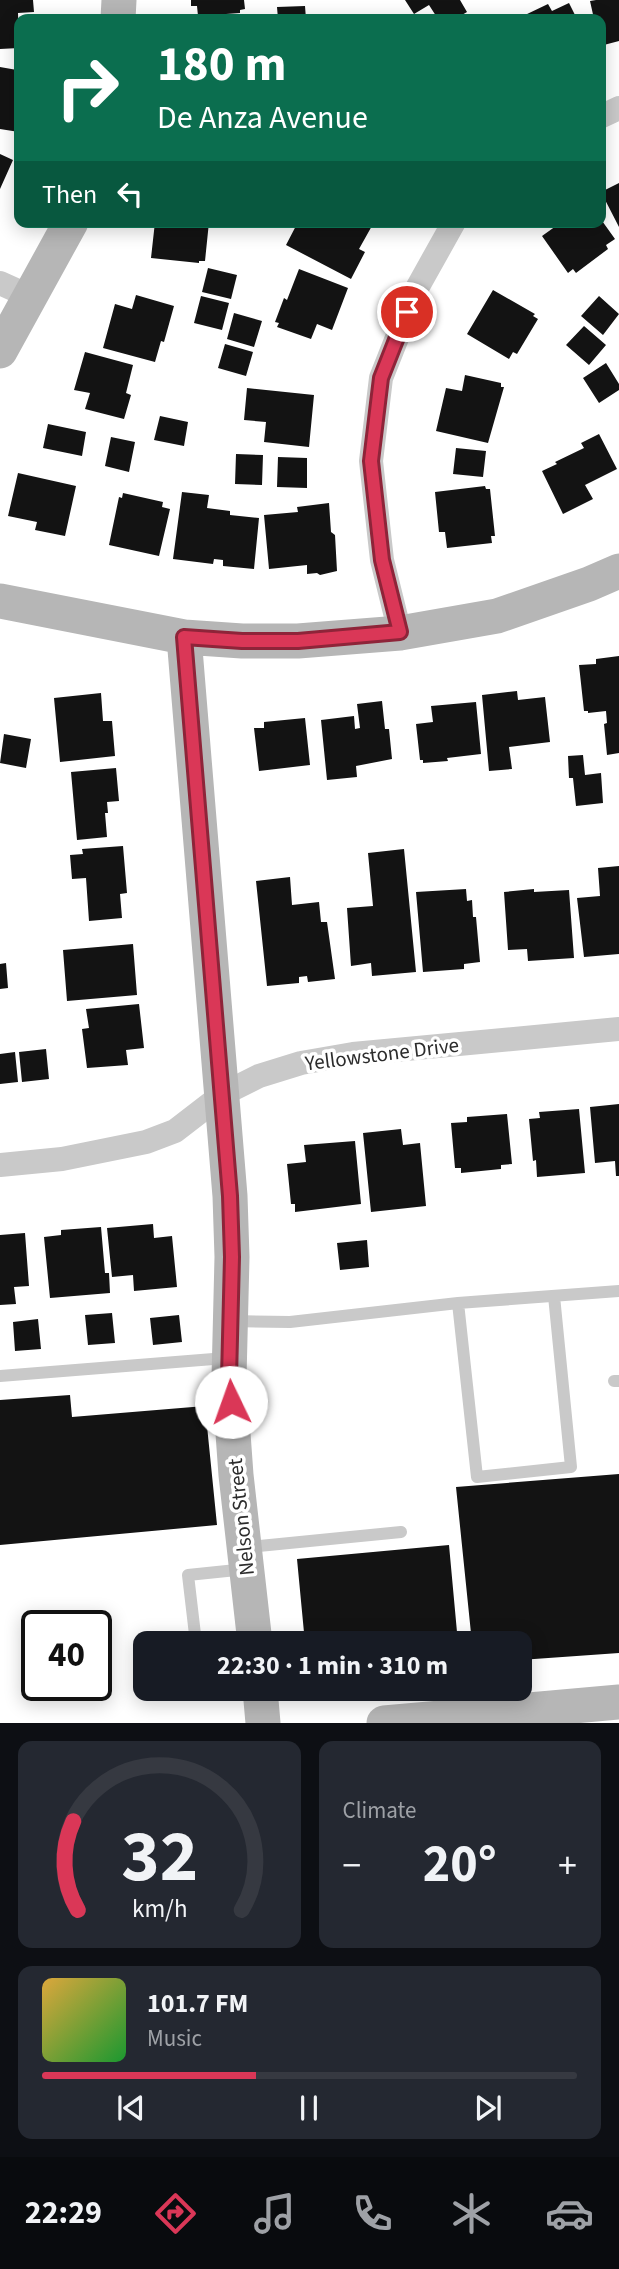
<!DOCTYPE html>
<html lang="en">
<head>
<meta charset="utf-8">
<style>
	:root { --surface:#171b24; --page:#242831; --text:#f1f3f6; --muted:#9ea1a6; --line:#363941; --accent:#da3757 }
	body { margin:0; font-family:"Source Sans 3",sans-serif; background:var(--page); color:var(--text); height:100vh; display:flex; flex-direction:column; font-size:26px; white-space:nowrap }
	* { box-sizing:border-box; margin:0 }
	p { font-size:23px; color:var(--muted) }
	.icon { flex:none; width:38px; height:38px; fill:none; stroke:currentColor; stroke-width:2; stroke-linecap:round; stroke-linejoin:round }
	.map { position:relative; height:1723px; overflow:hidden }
	.details { display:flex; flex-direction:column; gap:18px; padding:18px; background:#0d0f14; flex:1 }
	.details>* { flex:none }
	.banner { position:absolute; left:14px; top:14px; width:592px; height:214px; border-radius:14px; box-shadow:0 4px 18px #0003; background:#0b6e4f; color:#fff; overflow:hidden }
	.speed { position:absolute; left:21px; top:1610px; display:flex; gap:14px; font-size:35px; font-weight:700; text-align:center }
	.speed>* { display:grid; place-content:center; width:91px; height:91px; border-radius:50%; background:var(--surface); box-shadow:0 4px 18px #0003; line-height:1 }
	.speed .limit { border:4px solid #111; border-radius:10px; background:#fff; color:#111 }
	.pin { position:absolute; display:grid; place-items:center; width:60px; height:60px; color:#fff; margin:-30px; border:4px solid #fff; border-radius:50%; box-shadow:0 2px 7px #0007 }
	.me { position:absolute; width:77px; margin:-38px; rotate:357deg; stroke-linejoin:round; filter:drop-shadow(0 0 5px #0008) }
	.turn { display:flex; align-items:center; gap:24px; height:147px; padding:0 28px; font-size:32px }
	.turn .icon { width:91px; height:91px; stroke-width:2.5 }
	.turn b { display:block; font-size:49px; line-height:60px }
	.then { display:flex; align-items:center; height:66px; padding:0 28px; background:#0003; gap:14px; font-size:26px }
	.big { font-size:52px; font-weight:700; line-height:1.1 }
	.details .tile { flex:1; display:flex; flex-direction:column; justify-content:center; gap:10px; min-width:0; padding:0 24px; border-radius:14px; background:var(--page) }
	.details .dial { align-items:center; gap:0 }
	.dial svg { height:182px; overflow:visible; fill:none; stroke:var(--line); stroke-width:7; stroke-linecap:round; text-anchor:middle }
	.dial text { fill:var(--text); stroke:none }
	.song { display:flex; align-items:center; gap:21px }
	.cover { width:84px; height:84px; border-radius:10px; background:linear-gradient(135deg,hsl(40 70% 55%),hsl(130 70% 35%)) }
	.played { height:7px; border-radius:4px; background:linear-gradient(90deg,var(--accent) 40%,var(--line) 40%) }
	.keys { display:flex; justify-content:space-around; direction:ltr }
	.heat { display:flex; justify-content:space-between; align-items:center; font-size:38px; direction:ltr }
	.details .tiles { flex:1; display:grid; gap:18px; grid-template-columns:1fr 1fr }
	.tile:last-child { grid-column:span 2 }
	.trip { position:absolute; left:133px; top:1631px; width:399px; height:70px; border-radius:14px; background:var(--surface); box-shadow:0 4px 18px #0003; font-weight:700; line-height:70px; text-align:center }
	.tabs { display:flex; height:112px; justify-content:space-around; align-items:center; background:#090b0e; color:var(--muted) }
	.tabs .icon { width:49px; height:49px }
	.tabs .on { color:var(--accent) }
	.tabs b { font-size:32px; color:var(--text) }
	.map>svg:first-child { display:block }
	.building { fill:#131313 }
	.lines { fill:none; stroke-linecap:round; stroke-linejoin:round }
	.lane { stroke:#c9c9c9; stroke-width:12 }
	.street { stroke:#c9c9c9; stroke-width:24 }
	.secondary { stroke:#b6b6b6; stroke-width:35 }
	.route-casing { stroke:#8e2439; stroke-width:18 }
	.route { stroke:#da3757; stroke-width:12 }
	.labels { text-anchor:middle; stroke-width:7; stroke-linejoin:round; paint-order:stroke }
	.street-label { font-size:21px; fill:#2c2c2c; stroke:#fff }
</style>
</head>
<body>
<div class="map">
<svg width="619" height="1723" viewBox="0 0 619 1723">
	<rect width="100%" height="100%" fill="#fff"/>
	<path class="building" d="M0,0H33L34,12L18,13L19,48L0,49Z
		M191,0H244L245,9L240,10V13L198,16L197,6H191Z
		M405,0H460L467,12L455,19H438L429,5L414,14Z
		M596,0H619V41L600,46V19H594L590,1Z
		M569,3L577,19H527L525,15L548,4L552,11Z
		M305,6L306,19H278L277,7Z
		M0,67L17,70L15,86H19V132L0,129Z
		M0,154L13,160L0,189Z
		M619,183V227L601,192Z
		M600,218L615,239L606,245L608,249L576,273L573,269L568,273L542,236L556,226L553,222H600Z
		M155,222H209L205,261H199V263L151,258Z
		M298,222L373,224L359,249L365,252L351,279L286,245Z
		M208,268L237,275L231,299L202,292Z
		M299,269L348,288L332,330L317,324L311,339L277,327L279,323L275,322L284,298L287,300Z
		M493,290L535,314L533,316L538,319L517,354L513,352L509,359L467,334Z
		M136,295L174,306L164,342L161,341L155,362L103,348L115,304L132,309Z
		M201,296L229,303L222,330L194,323Z
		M599,296L619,314L603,335L581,316Z
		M234,313L262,321L254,347L227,339Z
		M584,326L606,345L589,365L566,345Z
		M225,344L253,352L246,376L218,368Z
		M85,352L133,365L126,393L131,395L124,419L85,409L90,393L74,390Z
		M606,363L619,384V390L599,403L583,378Z
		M465,375L501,383V387H504L488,443L436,431L446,388L462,391Z
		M247,388L314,395L309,447L264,442L266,422L244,420Z
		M160,416L188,422L184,446L154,440Z
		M48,424L86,432L82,456L43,448Z
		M599,434L617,469L585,485L593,499L563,514L542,471L557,464L555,462L584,448L581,443Z
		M111,437L135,442L129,472L105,466Z
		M456,448L486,451L483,477L453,474Z
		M236,454L263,455L262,485L235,484Z
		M278,457L307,458V488L277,487Z
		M18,473L76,486L65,536L35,530L37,522L8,516Z
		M485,486L486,489H490L495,536H491L492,543L447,548L445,532H439L435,492Z
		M182,492L209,495L207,508L230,511V515L259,518L254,569L223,566V560L214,559L213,564L173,559Z
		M123,493L163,502L162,507L170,509L159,556L109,545L119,497L122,498Z
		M329,503L331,532L335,535L337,571L320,575L317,573L307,574V565L269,569L264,515L298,512L297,507Z
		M619,656V753L607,755L604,724L607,723L606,711L588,713V711H584L579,665L596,664V659Z
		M517,691L518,700L545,697L550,742L509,747L512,769L489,771L482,695Z
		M101,693L103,721H112L115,756L60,762L54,698Z
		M382,701L385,729H389L392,759L356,766L357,777L327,780L321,720L354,716L355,729L360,728L357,704Z
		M476,702L481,754L447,758L448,761L423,763V760H420L416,724L433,722L431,706Z
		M305,718L310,765L259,771L254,728H264V722Z
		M4,734L31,739L26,768L0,763Z
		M583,755L585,775L601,773L603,803L576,806L573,778H569L568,756Z
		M116,768L119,801L107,802L108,813H105L107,837L77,840L71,772Z
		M123,846L127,893L120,894L122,918L89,921L86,878L72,879L70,855L83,854L82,849Z
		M404,849L416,972L372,976L371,963L351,966L347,908L373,906L368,853Z
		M619,866V954L584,957L577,898L600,896L598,868Z
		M290,877L292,905L319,902L321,922H327L335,979L308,982L307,976L299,977V983L267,986L256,881Z
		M466,889L467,901L472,900L473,917H476L480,962L464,964V969L423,972L416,892Z
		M534,889V892L569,890L574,958L528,961L527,949L508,950L504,892Z
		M133,944L137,995L67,1001L63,950Z
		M6,963L8,988L0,989V964Z
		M139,1004L144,1048L126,1050L128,1065L87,1068L82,1029L89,1028L86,1009Z
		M46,1049L49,1079L22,1082L19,1052Z
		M15,1052L18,1082L0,1084V1054Z
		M619,1104V1176H616L615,1161L595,1163L590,1107Z
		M579,1109L585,1173L537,1177L536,1160L533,1161L529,1119L540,1118L539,1112Z
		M507,1114L512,1164L501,1165V1169L461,1173V1168H455L451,1123L467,1122V1117Z
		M401,1129L403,1145L420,1143L426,1206L371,1212L363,1133Z
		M355,1141L361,1204L295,1212V1204H291L287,1164L306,1162L304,1145Z
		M153,1224L154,1238L172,1236L177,1287L134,1291L133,1275L112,1277L107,1228Z
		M101,1227L105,1273H109L110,1293L50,1298L44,1237L61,1235V1230Z
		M25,1233L29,1286L14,1287L16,1304L0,1305V1235Z
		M367,1240L369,1267L340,1270L337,1243Z
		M112,1313L115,1343L88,1345L85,1315Z
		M179,1315L182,1342L153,1345L150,1318Z
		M38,1319L41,1349L15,1351L13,1322Z
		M70,1395L72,1417L205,1406L217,1525L0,1545V1400Z
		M619,1474V1653L520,1660V1643H472L456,1487Z
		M449,1545L458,1643H305L297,1559Z"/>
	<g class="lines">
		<path class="lane" d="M458,1303L477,1477L571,1467L554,1296
			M232,1321L290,1322L458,1303L619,1291
			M0,1376L226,1358
			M614,1381H619
			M248,1547L401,1532
			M196,1643L188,1575L246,1569"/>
		<path class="street" d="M600,117L619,108
			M0,283L31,297
			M400,633L382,560L371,461L381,378L416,290L454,222
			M0,1165L62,1159L146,1142L175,1131L223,1094L259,1076L301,1063L353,1054L619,1029"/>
		<path class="secondary" d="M118,19L119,0
			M0,351L71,222
			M0,601L184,637L242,641H298L400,633L497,616L589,584L619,571
			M184,637L230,1196L232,1257L229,1378L236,1475L255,1643
			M260,1689L263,1723
			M384,1723L619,1702"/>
	</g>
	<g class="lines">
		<defs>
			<path id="route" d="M231,1402L229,1378L232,1257L230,1196L184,637L242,641H298L400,632L382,560L371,461L381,378L407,312"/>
		</defs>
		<use href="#route" class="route-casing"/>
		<use href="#route" class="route"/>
	</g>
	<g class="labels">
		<g class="street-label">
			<text transform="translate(382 1054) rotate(-7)" y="7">Yellowstone Drive</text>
			<text transform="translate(241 1517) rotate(-96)" y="7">Nelson Street</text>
		</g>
	</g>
</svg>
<div class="speed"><div class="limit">40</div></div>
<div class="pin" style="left:407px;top:312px;background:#d93025"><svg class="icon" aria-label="arrive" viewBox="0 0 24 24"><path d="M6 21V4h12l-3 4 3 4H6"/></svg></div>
<svg class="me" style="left:231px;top:1402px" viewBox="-20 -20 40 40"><circle r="19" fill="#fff"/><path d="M0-13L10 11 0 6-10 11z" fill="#da3757"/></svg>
<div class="trip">22:30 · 1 min · 310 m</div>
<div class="banner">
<div class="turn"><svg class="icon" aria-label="right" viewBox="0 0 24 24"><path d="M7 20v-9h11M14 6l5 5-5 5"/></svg><div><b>180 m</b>De Anza Avenue</div></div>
<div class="then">Then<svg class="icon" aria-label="left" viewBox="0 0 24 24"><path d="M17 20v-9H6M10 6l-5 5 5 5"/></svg></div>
</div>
</div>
<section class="details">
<div class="tiles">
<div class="tile dial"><svg viewBox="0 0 100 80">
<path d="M14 69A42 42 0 1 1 86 69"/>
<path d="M14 69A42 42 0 0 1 12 30" stroke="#da3757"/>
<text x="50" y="56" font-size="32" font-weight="700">32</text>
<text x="50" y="72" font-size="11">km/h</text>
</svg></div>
<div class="tile"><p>Climate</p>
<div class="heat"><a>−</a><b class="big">20°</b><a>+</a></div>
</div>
<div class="tile">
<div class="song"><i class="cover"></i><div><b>101.7 FM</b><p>Music</p></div></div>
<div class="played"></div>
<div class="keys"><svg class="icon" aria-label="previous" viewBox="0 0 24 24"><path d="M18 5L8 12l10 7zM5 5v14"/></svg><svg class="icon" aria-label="pause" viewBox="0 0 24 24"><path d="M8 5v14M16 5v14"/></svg><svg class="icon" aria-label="next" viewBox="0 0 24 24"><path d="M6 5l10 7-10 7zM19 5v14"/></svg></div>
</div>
</div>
</section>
<nav class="tabs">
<b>22:29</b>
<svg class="icon on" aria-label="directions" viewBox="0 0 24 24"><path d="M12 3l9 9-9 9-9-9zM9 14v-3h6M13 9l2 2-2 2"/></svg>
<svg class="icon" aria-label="music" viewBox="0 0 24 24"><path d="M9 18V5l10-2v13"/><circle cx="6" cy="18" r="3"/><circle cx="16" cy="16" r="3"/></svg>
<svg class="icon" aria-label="phone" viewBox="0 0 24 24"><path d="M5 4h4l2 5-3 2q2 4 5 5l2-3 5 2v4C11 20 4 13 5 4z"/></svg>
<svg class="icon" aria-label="climate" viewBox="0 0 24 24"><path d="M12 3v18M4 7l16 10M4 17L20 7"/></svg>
<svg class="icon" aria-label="car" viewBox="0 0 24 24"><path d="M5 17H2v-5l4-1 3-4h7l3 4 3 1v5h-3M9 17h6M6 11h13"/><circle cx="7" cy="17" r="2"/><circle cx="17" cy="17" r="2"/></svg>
</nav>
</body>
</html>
